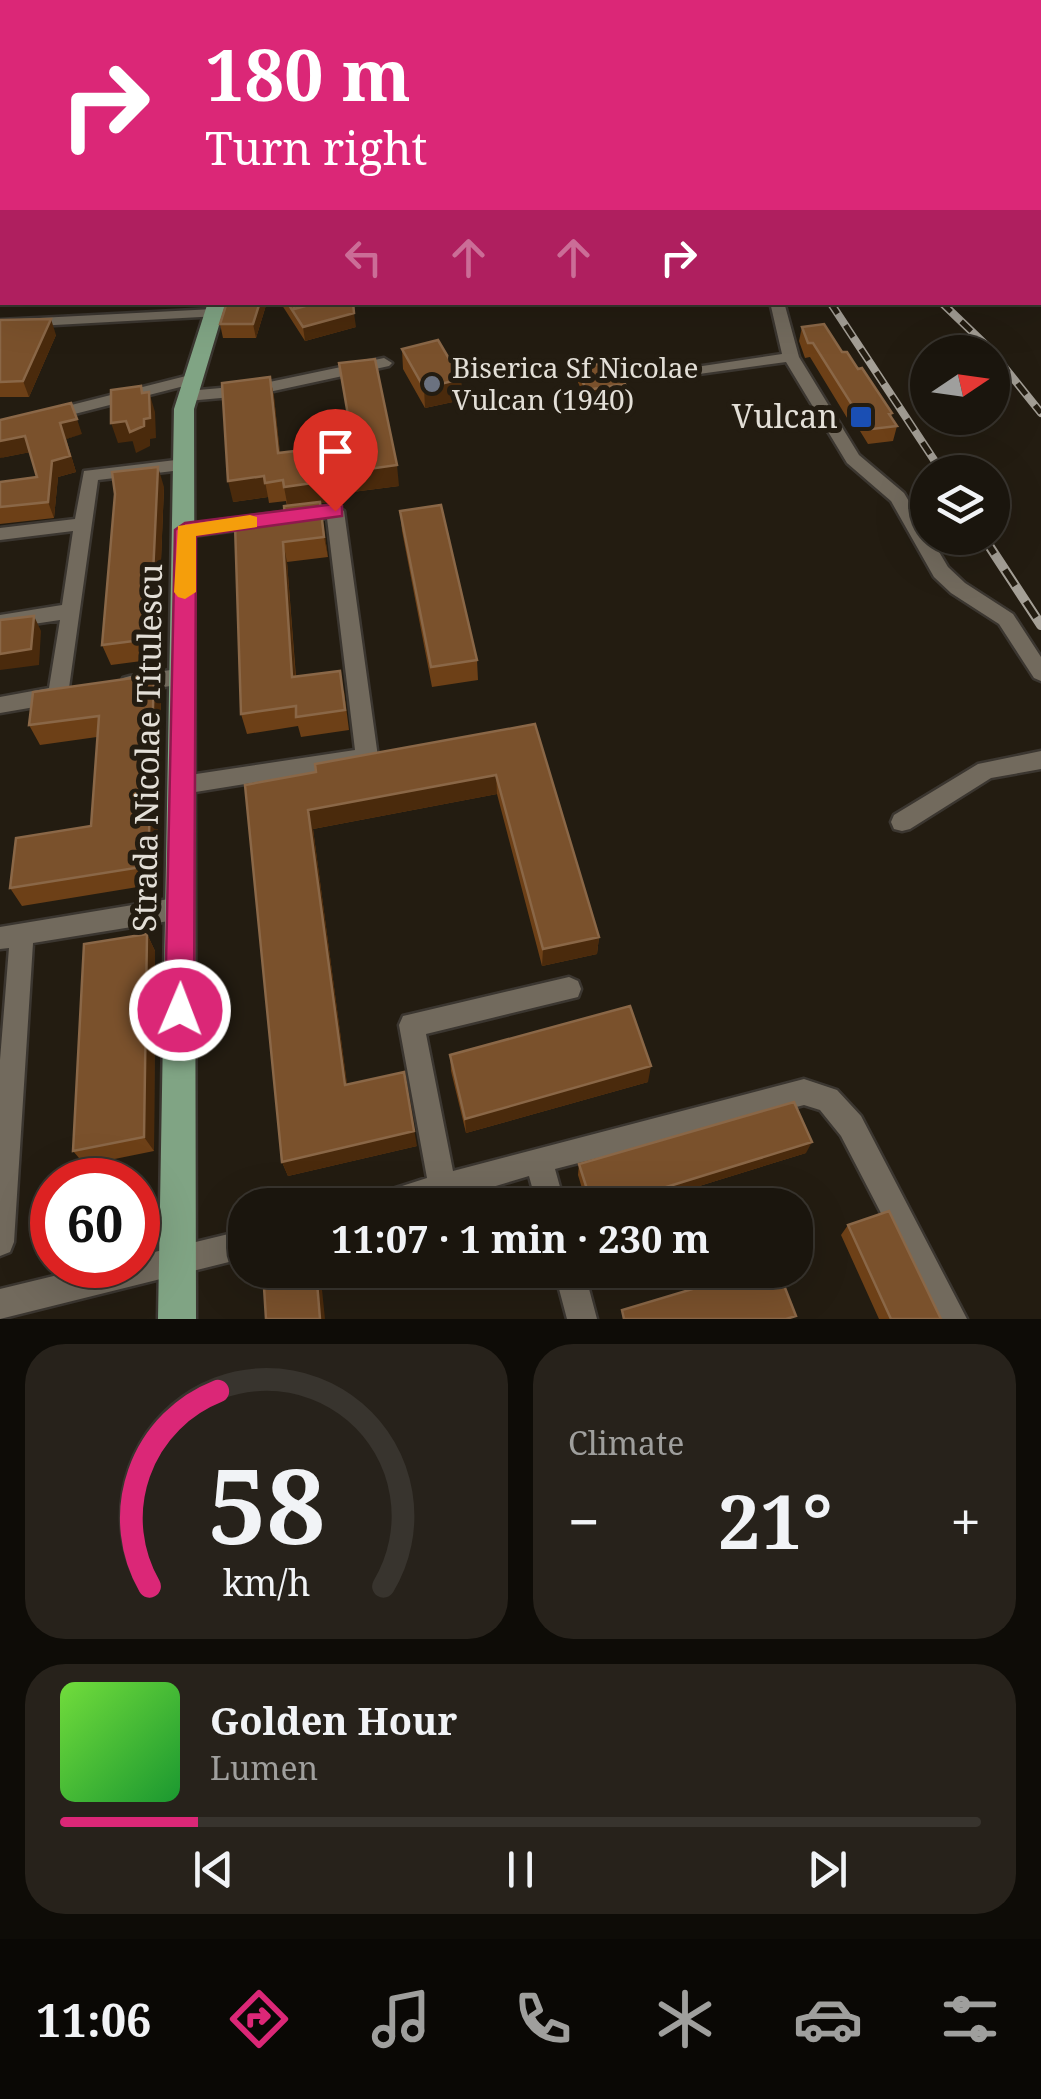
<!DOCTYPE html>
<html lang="en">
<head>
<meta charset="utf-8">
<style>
	:root { --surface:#1a150d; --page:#27221b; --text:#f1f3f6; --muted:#9f9f9d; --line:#38342e; --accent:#db2777 }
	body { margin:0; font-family:"Noto Serif",serif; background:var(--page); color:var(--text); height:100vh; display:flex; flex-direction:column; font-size:38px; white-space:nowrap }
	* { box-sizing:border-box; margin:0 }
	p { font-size:32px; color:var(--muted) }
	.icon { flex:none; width:55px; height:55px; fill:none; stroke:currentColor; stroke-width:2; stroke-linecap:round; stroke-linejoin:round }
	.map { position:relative; height:1319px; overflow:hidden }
	.side { display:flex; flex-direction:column; gap:25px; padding:25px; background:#0e0c07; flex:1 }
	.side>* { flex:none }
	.hud { position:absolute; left:0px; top:0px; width:1042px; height:305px; box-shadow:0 10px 40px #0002,0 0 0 2px var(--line); background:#db2777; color:#fff; overflow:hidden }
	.needle { width:65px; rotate:77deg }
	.tools { position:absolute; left:910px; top:335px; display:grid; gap:20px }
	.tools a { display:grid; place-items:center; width:100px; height:100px; border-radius:50%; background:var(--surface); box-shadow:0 10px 40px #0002,0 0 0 2px var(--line); font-size:50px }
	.speed { position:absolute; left:30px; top:1158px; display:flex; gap:20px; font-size:50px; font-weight:700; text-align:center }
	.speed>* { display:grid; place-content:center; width:130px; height:130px; border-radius:50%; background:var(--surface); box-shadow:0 10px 40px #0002,0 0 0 2px var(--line); line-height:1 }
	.speed .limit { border:15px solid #d22; background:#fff; color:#111 }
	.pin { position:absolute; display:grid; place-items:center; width:85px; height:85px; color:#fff; margin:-102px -42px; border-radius:50% 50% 50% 0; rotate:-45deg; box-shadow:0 0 10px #0007 }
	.pin .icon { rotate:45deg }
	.me { position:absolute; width:110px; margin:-55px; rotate:1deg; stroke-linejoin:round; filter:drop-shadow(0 0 8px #0008) }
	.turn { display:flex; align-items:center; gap:35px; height:210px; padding:0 40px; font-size:45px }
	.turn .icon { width:130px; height:130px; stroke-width:2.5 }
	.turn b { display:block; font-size:70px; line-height:85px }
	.lanes { display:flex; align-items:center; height:95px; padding:0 40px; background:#0003; justify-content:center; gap:50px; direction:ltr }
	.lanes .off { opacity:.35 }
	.big { font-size:75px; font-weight:700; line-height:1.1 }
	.side .tile { flex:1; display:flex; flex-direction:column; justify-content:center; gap:15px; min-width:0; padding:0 35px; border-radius:40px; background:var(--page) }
	.side .dial { align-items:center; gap:0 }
	.dial svg { height:260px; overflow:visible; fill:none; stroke:var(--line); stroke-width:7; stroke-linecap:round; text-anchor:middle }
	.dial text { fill:var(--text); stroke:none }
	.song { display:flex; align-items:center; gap:30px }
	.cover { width:120px; height:120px; border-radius:15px; background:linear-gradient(135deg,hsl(100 70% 55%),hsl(130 70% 35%)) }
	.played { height:10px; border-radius:5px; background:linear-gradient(90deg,var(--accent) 15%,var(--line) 15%) }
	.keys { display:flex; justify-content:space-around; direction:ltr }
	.heat { display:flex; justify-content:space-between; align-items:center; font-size:55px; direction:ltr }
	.side .tiles { flex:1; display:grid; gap:25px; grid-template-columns:1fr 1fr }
	.tile:last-child { grid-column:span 2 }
	.trip { position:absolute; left:228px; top:1188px; width:585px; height:100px; border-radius:40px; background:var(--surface); box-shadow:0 10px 40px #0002,0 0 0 2px var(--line); font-weight:700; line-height:100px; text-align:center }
	.tabs { display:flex; height:160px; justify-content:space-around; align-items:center; background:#0a0805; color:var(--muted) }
	.tabs .icon { width:70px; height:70px }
	.tabs .on { color:var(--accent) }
	.tabs b { font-size:45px; color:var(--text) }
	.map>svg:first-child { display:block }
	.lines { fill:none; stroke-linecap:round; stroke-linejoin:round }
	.river { fill:#31508e; fill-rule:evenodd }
	.street-casing { stroke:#3b3630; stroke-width:5 }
	.secondary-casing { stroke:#3b3630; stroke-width:5 }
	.primary-casing { stroke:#3b3630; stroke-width:5 }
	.street { fill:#726a5d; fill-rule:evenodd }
	.secondary { fill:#798770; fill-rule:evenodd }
	.primary { fill:#80a484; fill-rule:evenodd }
	.rail-far2-casing { stroke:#a49f96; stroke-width:6 }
	.rail-far1-casing { stroke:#a49f96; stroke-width:8 }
	.rail-casing { stroke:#a49f96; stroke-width:10 }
	.rail-far2 { stroke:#231c11; stroke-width:4; stroke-dasharray:11; stroke-linecap:butt }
	.rail-far1 { stroke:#231c11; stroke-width:5; stroke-dasharray:14; stroke-linecap:butt }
	.rail { stroke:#231c11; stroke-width:6; stroke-dasharray:19; stroke-linecap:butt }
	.wall { fill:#6d4017 }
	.shaded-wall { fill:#4a2a0c }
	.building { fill:#7a512c; stroke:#8a6747; stroke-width:2.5 }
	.route { fill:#db2777; stroke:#8e194d; stroke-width:2.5 }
	.slow { fill:#f59e0b }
	.worship-dot { fill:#6b7280; stroke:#231c11; stroke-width:4 }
	.transit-dot { fill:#1a4fb4; stroke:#231c11; stroke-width:4 }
	.labels { text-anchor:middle; stroke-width:10; stroke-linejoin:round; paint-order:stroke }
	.far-poi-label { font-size:28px; fill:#e3dfd7; stroke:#231c11; text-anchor:start }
	.poi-label { font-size:32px; fill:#e3dfd7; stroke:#231c11; text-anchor:end }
	.street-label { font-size:32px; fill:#e3dfd7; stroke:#231c11 }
</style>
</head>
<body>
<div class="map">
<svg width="1041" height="1319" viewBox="0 0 1041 1319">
	<rect width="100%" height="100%" fill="#231c11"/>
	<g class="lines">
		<path class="river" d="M736,0H763L765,2H737Z
			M1040,58H1041V70H1040Z"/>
		<defs>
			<path id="street" d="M879,0H896L897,2H882Z
				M1040,44H1041V50H1040Z
				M770,302H784L799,357L859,455L904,493L948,567L965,583L1013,614L1041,657V681L1034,678L999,624L951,593L934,577L891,501L847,463L786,362L670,378V372L676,370L782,354Z
				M214,309L221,313L219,316L0,328V320Z
				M384,358L392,363L389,366L255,395L187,401L179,396L187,391L255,385Z
				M190,375L196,377V383L0,433V423Z
				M184,459L190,461L193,465L190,469L98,480L68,695L65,701L58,703L0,713V697L49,688L60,620L0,629V615L62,605L73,531L0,540V528L75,519L84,471Z
				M335,505L344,511L378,757L375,763L183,794L175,791L172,785L175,779L183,776L355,750L327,518L185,537L176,531L185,525Z
				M184,668L191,671L194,676L191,681L184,684L130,692L123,690L120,684L123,678L130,676Z
				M1041,751V769L991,778L910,829L902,831L894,829L891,822L894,815L978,764Z
				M181,897L189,900L193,908L189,916L181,919L33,943L14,1242L10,1252L0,1256V1060L9,948L0,949V927Z
				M569,977L578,981L581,989L578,997L426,1034L453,1171L804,1079L837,1090L861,1116L967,1319H936L841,1136L820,1110L804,1105L555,1169L565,1205H537L529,1176L432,1205H370L374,1195L427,1178L399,1025L403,1016Z
				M245,1230V1258L0,1319V1289L99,1265H138V1256Z
				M554,1270H584L597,1319H567Z"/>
			<path id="secondary" d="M1040,102H1041V110H1040Z"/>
			<path id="primary" d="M0,166H2V176H0Z
				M208,302H226L194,409L196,1319H158L174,409Z"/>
		</defs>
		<use href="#street" class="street-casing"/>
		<use href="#secondary" class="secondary-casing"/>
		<use href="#primary" class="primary-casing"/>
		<use href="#street" class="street"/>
		<use href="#secondary" class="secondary"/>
		<use href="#primary" class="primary"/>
		<defs>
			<path id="rail-far2" d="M0,2H87"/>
			<path id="rail-far1" d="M830,302L942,472
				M941,302L989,348L1041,413"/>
			<path id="rail" d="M984,538L1041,625"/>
		</defs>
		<use href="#rail-far2" class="rail-far2-casing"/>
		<use href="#rail-far1" class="rail-far1-casing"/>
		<use href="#rail" class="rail-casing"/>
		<use href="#rail-far2" class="rail-far2"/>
		<use href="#rail-far1" class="rail-far1"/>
		<use href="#rail" class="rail"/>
	</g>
	<path class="wall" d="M267,302L256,338H223L220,324Z
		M280,302H295L296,309L356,327L305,341Z
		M0,320L56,335L29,397H0Z
		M802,327L842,352L858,369L892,413L891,417L897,426L893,441L868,444L860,431H855L810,357L805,358L799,341Z
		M402,349L461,379L462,400L425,408L403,369Z
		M577,367L624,395L586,400L576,378Z
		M270,377L274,397L280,453L399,486L329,495L330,502L320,503L328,557L287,562L296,677L344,691L349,730L301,737L298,726L247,734L241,714L287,506L286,501L269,503L268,497L233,502Z
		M82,434L66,439L76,472L58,477L54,518L0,524V482L37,477L30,452L0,458Z
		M164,487L157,659L111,665L102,645Z
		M400,511L477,660L478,680L432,687L402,531Z
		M161,695L156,884L22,906L10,888L91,826L97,737L40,745L29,725Z
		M535,724L599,937L597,954L542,966L497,794L313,829L347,1084L417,1146L288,1176L282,1162L316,772Z
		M147,934L155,951L154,1151L85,1165L73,1151Z
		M450,1055L648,1082L466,1133L451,1071Z
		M806,1153L638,1205H587L578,1175L579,1164Z
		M848,1225L941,1319H879L841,1235Z"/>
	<path class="shaded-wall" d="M260,302H267L256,338L253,324Z
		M354,313L356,327L305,341L303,327Z
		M51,319L56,335L29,397L23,381Z
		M270,377L274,397L282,474L278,453Z
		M461,379L462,400L425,408L424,388Z
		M625,384L624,395L586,400V390Z
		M149,392L155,412L156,438L150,439V446L136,453L130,432Z
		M77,419L82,434L66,439L76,472L58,477L54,518L48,502L52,461L60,423Z
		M126,421L133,441L118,443L111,423Z
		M25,436L31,452L0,458V441Z
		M397,465L399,486L329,495L330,502L320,503L328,557L324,537L288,508L284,487L326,475Z
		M158,467L164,487L157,659L150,639Z
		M264,476L268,497L233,502L228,481Z
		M283,542L287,562L297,697L292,677Z
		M34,616L41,631L39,665L0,670V654Z
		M154,675L161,695L156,884L148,866Z
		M496,775L497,794L313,829L349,1100L345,1085L308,810Z
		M147,934L155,951L154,1151L144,1137Z
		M599,937L597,954L542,966L543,949Z
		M651,1066L648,1082L466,1133L465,1119Z
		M404,1072L417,1146L288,1176L282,1162Z
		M812,1142L806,1153L638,1205H608Z
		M316,1270H320L325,1319H320Z"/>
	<path class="building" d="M227,302H260L253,324H220Z
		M287,302H294V309L320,302H353L354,313L303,327Z
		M51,319L23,381L0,382V320Z
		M824,324L842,352H847L858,369L862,368L892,413L889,414L897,426L872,429L864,416H859L813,343H808L802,327Z
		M438,340L461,379L424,388L402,349Z
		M375,359L397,465L326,475L327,481L284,487L283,480L265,483L264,476L228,481L222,383L270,377L278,453L353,444L339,363Z
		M614,362L625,384L586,390L577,367Z
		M141,386L142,393L149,392L150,418L144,419V426L130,432L126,421L111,423V390Z
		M71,403L77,419L60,423L70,456L52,461L48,502L0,507V482L37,477L25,436L0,441V420Z
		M158,467L150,639L102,645L115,494L112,472Z
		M320,502L324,537L283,542L292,677L340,671L345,710L296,717V706L241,714L235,524L285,518L284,506Z
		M441,505L477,660L431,667L400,511Z
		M34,616L31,649L0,654V620Z
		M154,675L148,866L10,888L16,838L91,826L99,716L29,725L33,692Z
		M535,724L599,937L543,949L496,775L308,810L345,1085L404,1072L414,1131L282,1162L245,785L316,772L315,764Z
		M147,934L144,1137L73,1151L84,944Z
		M630,1006L651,1066L465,1119L450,1055Z
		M794,1102L812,1142L608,1205H592L579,1164Z
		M889,1211L941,1319H891L848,1225Z
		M269,1270H316L320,1319H266L263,1271Z
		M756,1270H778L796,1316L786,1319H624L622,1310Z"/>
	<path class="route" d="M335,504L342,506V516L196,536L194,1010L190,1020L180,1024L169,1020L165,1010L175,530L185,523Z"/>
	<path class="slow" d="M250,515L257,517V527L196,536V592L185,599L178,597L174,592L178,526Z"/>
	<circle class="worship-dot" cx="432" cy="384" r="10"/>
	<rect class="transit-dot" x="849" y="405" width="24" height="24" rx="5"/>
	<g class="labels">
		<g class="far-poi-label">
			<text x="452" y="378">Biserica Sf Nicolae<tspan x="452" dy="32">Vulcan (1940)</tspan></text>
		</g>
		<g class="poi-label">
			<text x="838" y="428">Vulcan</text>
		</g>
		<g class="street-label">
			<text transform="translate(148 748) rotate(-89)" y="11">Strada Nicolae Titulescu</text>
		</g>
	</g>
</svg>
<div class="tools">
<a><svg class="needle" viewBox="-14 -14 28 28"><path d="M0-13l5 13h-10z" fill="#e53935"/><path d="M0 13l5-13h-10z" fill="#9f9f9d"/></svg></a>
<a><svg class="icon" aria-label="layers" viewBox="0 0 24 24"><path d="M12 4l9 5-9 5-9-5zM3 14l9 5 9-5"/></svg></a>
</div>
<div class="speed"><div class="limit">60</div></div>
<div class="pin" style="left:335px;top:511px;background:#d93025"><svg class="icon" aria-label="arrive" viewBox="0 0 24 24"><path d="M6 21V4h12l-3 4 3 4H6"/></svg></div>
<svg class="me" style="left:180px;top:1010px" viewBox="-20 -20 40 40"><circle r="17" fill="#db2777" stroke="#fff" stroke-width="3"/><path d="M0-11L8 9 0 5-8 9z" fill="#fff"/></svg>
<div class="trip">11:07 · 1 min · 230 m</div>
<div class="hud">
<div class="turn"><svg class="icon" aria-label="right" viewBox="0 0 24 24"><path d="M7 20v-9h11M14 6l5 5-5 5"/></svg><div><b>180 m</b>Turn right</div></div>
<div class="lanes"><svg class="icon off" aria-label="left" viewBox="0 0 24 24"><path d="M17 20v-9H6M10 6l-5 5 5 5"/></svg><svg class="icon off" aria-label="ahead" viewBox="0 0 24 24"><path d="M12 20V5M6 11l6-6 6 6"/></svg><svg class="icon off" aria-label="ahead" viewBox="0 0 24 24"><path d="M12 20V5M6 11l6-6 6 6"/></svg><svg class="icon" aria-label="right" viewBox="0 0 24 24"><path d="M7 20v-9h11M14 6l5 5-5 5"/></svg></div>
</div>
</div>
<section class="side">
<div class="tiles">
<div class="tile dial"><svg viewBox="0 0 100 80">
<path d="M14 69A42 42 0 1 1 86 69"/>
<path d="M14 69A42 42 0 0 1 35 9" stroke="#db2777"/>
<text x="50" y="56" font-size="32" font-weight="700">58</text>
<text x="50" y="72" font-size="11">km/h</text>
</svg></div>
<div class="tile"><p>Climate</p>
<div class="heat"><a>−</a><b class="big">21°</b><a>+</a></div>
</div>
<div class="tile">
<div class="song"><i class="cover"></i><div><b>Golden Hour</b><p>Lumen</p></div></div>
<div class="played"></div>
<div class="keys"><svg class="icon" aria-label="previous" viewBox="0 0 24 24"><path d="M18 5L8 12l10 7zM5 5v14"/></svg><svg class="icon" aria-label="pause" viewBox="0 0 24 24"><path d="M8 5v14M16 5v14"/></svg><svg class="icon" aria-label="next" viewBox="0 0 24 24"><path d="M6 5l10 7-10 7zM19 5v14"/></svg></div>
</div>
</div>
</section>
<nav class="tabs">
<b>11:06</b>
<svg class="icon on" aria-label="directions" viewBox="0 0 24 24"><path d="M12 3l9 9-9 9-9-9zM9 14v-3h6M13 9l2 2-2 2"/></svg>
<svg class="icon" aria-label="music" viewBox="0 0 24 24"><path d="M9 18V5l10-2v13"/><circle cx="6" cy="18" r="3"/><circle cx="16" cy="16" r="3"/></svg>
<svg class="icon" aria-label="phone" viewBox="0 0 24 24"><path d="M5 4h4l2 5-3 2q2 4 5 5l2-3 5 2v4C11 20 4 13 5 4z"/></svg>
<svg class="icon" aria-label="climate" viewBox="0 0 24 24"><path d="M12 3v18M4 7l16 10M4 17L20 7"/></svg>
<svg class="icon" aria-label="car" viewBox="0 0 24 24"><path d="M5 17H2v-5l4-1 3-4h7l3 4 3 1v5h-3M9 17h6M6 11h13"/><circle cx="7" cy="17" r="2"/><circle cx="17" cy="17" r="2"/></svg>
<svg class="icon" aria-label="filters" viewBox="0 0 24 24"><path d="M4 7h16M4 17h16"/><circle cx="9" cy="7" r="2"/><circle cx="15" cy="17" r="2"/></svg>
</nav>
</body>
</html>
